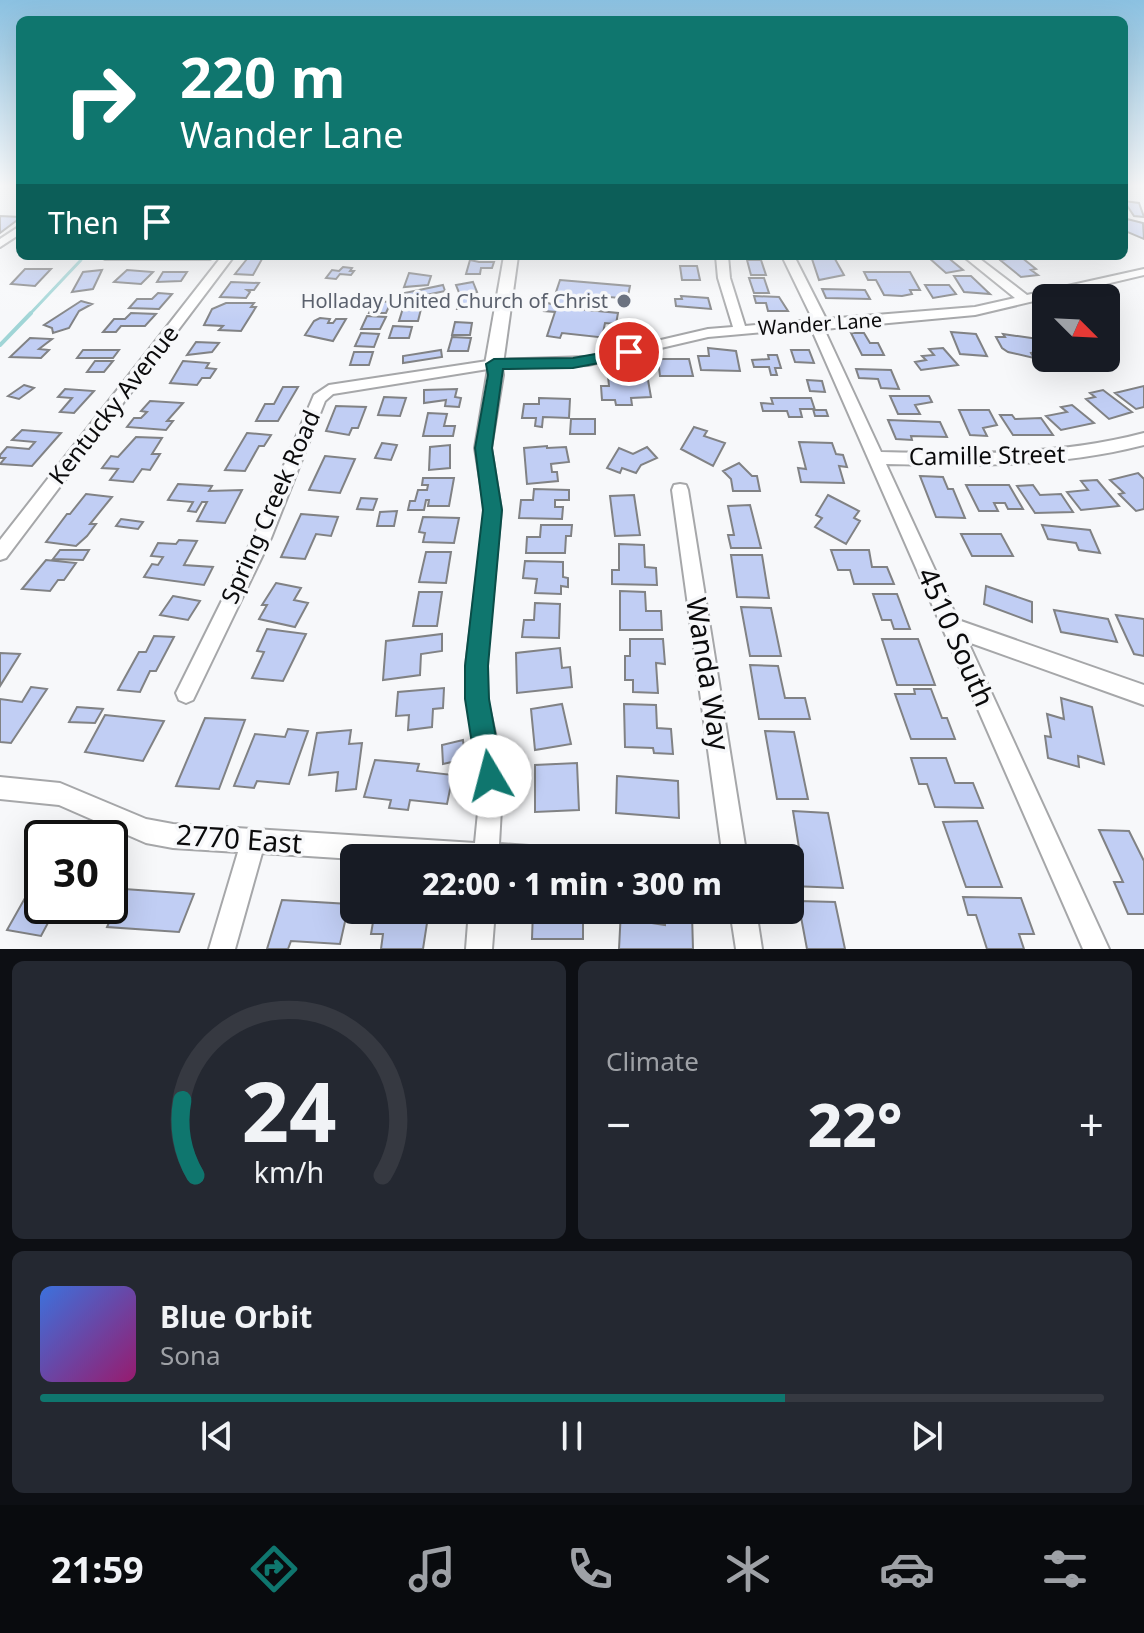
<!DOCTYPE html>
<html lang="en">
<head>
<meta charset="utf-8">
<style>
	:root { --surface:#171b24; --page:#242831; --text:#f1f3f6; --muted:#9ea1a6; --line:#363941; --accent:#0f766e }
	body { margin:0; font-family:"Noto Sans",sans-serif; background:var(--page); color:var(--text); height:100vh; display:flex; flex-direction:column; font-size:30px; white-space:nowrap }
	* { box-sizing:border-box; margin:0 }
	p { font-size:26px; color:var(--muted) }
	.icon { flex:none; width:44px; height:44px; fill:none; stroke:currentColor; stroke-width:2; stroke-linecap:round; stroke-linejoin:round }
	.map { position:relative; height:949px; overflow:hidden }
	.details { display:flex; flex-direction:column; gap:12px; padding:12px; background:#0d0f14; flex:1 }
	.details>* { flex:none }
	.hud { position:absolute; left:16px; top:16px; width:1112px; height:244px; border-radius:12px; box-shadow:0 8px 32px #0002; background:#0f766e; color:#fff; overflow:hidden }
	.needle { width:52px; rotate:114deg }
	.buttons { position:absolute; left:1032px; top:284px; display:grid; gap:16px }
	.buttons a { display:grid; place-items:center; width:88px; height:88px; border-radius:12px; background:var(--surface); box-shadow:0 8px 32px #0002; font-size:40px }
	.speed { position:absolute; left:24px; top:820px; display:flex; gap:16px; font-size:40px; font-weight:700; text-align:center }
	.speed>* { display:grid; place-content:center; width:104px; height:104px; border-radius:50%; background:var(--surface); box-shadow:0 8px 32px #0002; line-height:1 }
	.speed .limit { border:4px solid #111; border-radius:12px; background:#fff; color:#111 }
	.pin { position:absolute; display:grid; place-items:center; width:68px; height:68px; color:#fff; margin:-34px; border:4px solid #fff; border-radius:50%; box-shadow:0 2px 8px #0007 }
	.me { position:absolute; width:88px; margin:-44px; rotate:352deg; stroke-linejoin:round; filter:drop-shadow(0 0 6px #0008) }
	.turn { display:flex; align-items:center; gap:28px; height:168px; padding:0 32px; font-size:36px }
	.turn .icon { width:104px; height:104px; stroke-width:2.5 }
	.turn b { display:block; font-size:56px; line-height:68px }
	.then { display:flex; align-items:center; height:76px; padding:0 32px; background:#0003; gap:16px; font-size:30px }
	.big { font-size:60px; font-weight:800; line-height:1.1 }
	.details .widget { flex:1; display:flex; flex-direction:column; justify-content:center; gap:12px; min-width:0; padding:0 28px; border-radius:12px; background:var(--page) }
	.details .dial { align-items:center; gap:0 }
	.dial svg { height:208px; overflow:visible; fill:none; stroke:var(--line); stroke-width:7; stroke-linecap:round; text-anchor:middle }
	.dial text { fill:var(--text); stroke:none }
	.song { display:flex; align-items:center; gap:24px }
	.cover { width:96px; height:96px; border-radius:12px; background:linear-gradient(135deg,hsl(220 70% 55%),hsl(320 70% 35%)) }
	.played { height:8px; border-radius:4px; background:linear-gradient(90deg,var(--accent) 70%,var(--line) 70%) }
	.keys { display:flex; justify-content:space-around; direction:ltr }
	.heat { display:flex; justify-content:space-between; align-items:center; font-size:44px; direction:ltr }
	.details .tiles { flex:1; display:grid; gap:12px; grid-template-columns:1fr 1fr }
	.widget:last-child { grid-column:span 2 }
	.trip { position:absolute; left:340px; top:844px; width:464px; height:80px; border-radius:12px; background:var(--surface); box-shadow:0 8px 32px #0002; font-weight:800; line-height:80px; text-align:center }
	.dock { display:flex; height:128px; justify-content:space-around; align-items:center; background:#090b0e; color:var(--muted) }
	.dock .icon { width:56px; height:56px }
	.dock .on { color:var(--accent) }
	.dock b { font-size:36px; color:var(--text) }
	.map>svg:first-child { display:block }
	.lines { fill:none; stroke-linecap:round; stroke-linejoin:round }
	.stream-far1 { stroke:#a0d5d6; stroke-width:3 }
	.stream { stroke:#a0d5d6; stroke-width:4 }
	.building { fill:#c1cef4; stroke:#818284; stroke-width:2 }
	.minor-casing { stroke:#a6a7a9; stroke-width:4 }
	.tertiary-casing { stroke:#a6a7a9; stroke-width:4 }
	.minor { fill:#fff; fill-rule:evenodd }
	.tertiary { fill:#fff; fill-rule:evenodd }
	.route { fill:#0f766e; stroke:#0a4d48; stroke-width:2 }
	.worship-dot { fill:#6b7280; stroke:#f7f8fa; stroke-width:3 }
	.labels { text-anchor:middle; stroke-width:7; stroke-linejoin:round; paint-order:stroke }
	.far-worship-label { font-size:20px; fill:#5b616d; stroke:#f7f8fa; text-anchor:end }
	.far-street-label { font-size:20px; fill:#0b0b0c; stroke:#f7f8fa }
	.street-label { font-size:24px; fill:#0b0b0c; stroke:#f7f8fa }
	.near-street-label { font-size:28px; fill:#0b0b0c; stroke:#f7f8fa }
</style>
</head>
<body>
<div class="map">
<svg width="1144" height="949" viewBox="0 0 1144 949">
	<rect width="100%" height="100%" fill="#f7f8fa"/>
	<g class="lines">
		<path class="stream-far1" d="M29,315L81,260"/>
		<path class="stream" d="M0,345L31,313"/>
	</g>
	<path class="building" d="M1124,201L1139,203L1144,217L1134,216Z
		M0,216L20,217V218L0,233Z
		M1127,219L1143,223L1144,239L1125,231Z
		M946,256L963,270L946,273L928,257Z
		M1021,257L1036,269L1031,270L1038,275L1021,277L1000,260Z
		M247,259H262L253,275L235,274Z
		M812,259H835L844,275L819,280Z
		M470,260L479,262H494L492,268H481L480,274H466Z
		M747,260H761L766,275H751Z
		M680,266H697L700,280H682Z
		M343,267L352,268L350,271H354L351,275L340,274L336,279L326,278L332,270L339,271Z
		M25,269H51L35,286L11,284Z
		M102,270L93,289L72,292L83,272Z
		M127,270L153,272L141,284L114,282Z
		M163,272H187L181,281L157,282Z
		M864,272H910L920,290H910L912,294L902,296L884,295L876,280H868Z
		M409,273L431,276L428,285L404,287Z
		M954,276H971L990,294L964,292Z
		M749,278H764L769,293H754Z
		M560,280L630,286L628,296L621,295V298L582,295L578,309L618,313L616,324L605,323L603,333H608L607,338L562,333L560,338L547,336L555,312L544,311L547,303L552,304Z
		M231,282L259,283L254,290H247L250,292L246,298L220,297Z
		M473,282L477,292L460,295L456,285Z
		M443,285L445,291L402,300L400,294Z
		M925,285H949L956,294L933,298Z
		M822,289L865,290L870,299L826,298Z
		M158,293L172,294L159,309L129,308L137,299H152Z
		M681,296L708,298L711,309L676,306L675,299H682Z
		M754,296L779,297L788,311H768L766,303H756Z
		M459,298H477L475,309H457Z
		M81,301L92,304L79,311L69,328L53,333L52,328L44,325Z
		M374,301L391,302L386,313H369Z
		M226,303H254L251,307H256L241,331L219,330L223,326L204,325L212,309Z
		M403,308L421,309L418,321H399Z
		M131,313L156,314L145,326H121L116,332H103L114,319H125Z
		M367,316L386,317L380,329H361Z
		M320,318L330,319L328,323H333L336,319H346L333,341L305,335L314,321Z
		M455,322L472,323L470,335H452Z
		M393,326L412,327L409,338H389Z
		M951,332L976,334L987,356L960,354Z
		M361,333L379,334L374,347L355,346Z
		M851,333H864L870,343H878L884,355H862Z
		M1003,334L1038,339L1045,350L1031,353L1034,358L1008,352L1002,348L996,337H1005Z
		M452,337L471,338L468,351H448Z
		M30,338L52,339L39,349L49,350L41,358L10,357Z
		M196,342L219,343L212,352L187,355Z
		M708,348L736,351L740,371L701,370L698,356H709Z
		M943,348L958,365L921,370L915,362L926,360L922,356L934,355L929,349Z
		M83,350H119L113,358H77Z
		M441,350L442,357L403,363V356Z
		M791,350H809L814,363L795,362Z
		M354,352H373L369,365H350Z
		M768,355H777L781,368H775L777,375H771L769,367H754L752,360L769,359Z
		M658,359H689L693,376H660Z
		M95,361H113L104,372H87Z
		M183,361L209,363L206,368L216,369L210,378H202L197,385L170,383Z
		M856,369L891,370L899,389L881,388L878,379L859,378Z
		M608,376H623L624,380H648L651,397L631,398L632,405H616L615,400H602L601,386H609Z
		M807,380L822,381L825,392L810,391Z
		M24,385L34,388L19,399L8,396Z
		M1144,386V407L1136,409L1115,393Z
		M283,387H298L278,421H256L265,404H274Z
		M65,389L94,391L74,413L60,412L72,398L58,397Z
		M457,389L455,397L461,398L459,407L445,406L446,400L424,403V390Z
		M1103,390L1132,412L1109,419L1086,399L1095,397L1090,393Z
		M890,396H929L932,402L915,405L920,414H898Z
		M384,397L406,398L400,416L378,415Z
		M539,398L570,399L569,418L543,417L542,427L535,426L536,418H522L524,404H539Z
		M771,398H811L815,410H826L828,416H815L813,409H800L802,417H789L787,411H763L761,403L773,404Z
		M150,401L183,403L167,421H173L166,430L127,427L134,418H141L147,412L141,411Z
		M1072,405L1094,423L1061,430L1046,416L1067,412L1061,407Z
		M336,406L366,407L358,428H352L349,435L326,431Z
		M959,410H989L997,425L983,428L987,436L970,435Z
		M428,413L447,414L444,426H455L453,436H423Z
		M1000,415H1012L1015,419L1041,418L1053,435H1013Z
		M571,419H595V434H570Z
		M888,420L940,422L947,437L911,436L912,440L896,439Z
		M694,427L707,431L704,436L725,443L713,466L681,449Z
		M22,430L61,433L32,466L0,464L5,458H0V455L7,447L29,449L35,442L12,440Z
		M247,433L271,435L264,446H259L245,471L225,470Z
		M136,437L162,438L152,454H160L150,470L142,469L133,482L110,480L118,469L102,468L111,456L118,457Z
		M799,442L832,443L836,454L843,455L847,467L839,466L844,483L801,482L798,468L806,469Z
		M382,443L397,445L391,460L375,458Z
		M450,445V468L429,470L430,447Z
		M547,446V448L566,447L569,462L551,464L552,472H557L558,481L527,484L524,448Z
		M647,447L657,458L641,465L636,473L622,468L620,473L607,468L619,448L633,454Z
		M325,456L355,459L340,493L309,490Z
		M739,463L752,476H757L760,491H733L731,479L723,471Z
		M1138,473L1144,479V509L1136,511L1119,494L1124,493L1110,480Z
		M920,476L943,477L948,489H953L965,518L936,517Z
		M423,478H454L449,506H428L429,500H426L424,510H408L410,501H415L418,490H427L428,485H422Z
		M1097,480L1119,506L1081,510L1067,492L1088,490L1081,481Z
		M178,484L212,486L209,491L242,490L225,523L197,521L207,502H202L196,512L188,511L193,502L168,500Z
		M966,485H1009L1023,509H1008L1005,503H994L998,511H979Z
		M1033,485L1040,495L1061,494L1073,512L1035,513L1017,486Z
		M534,489L569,490V500H555V507H563L562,519L519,518L521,500H533Z
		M86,494L112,497L90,524H96L87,536L76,546L46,542L67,514H70Z
		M634,495L640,535L615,536L610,496Z
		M828,495L859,511L854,518L860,521L846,544L815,527L822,518L816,515Z
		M361,498L377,499L373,510L357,509Z
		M750,505L761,548H731L728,535H734L728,506Z
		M397,511L394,526H377L380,512Z
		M301,514L338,517L331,536L316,534L305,559L281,557Z
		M423,517L459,518L454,543L423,542L425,533L419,532Z
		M121,519L143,522L138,529L116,526Z
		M541,525H572L571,536H566L565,553H526L527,537H540Z
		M1042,525L1090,530L1100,553L1079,550L1076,543L1048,539Z
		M961,534H1001L1013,556H972Z
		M179,540L197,541L184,565L213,567L204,585L144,577L152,564L158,565L163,557L151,556L158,543L176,544Z
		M619,544L644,545L645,567L656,568L657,585L612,584V570H619Z
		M60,550H89L83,560L53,559Z
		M831,550H869L872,567H887L894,584H854L850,570H838Z
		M426,552H451L446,583L419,582Z
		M731,555H762L769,598L737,597Z
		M46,560L76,563L64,580H58L50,591L22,589Z
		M525,561L563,562V577L568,578V587L561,586V594L535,593L537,579L523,578Z
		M276,583L301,588L294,600L308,603L295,627L259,619L267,605H262Z
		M986,586L1032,602V622L984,604Z
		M620,591L645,592L646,611H661L662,630H620Z
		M419,592H442L437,626H413Z
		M873,594H897L910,629H894L891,620H882Z
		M173,596L200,601L188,620L160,615Z
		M535,603L560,604L559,638L522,637L524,620H534Z
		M741,607L771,608L781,656H750Z
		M1054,610L1108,619L1117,642L1061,632Z
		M1116,615L1144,619V656L1134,654Z
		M267,629L306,634L283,681L252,678L264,652L257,651Z
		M442,634V651L421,654L420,675L383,680L386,641Z
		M154,636L174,637L156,671H150L140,692L118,690L139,652H146Z
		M630,639H663L665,664L656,663L658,693L633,692V680H625V656H630Z
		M882,639H918L935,685H897Z
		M560,648L562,668L570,667L572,687L517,693L516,653Z
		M0,653L20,654L0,686Z
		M750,665L778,666L785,698H805L810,719H759Z
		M31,687L47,689L11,743L0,742V699L22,702Z
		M444,688L443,708L433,709L432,727L408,730L409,715L396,716L398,692Z
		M914,689H931L942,718H947L955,739H911L895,694H915Z
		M1061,698L1092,707L1104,764L1078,756L1079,767L1048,758L1045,736L1051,737L1047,714L1064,719Z
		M562,704L571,744L535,750L531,709Z
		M624,704L656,705L657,728L671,729L673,754L654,753L653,748L625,747Z
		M77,707L103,709L95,723L69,722Z
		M105,715L164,721L143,761L85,752Z
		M205,718L245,720L219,789L176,786Z
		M288,729L308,731L289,784L257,781L254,788L234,786L255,734L285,737Z
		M351,730L349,744L362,743L356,789L336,791L338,772L309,775L317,733Z
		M765,731L794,732L808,799H777Z
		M463,740L465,759L443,764L442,745Z
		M911,758H946L955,783H973L983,808L935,807L927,784H919Z
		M375,760L419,764L417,771L453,775L447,804L410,800L408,810L389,808L391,800L364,797Z
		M577,763L579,810L535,812V765Z
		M617,776L678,781L679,818L616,813Z
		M793,811L828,813L843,888L791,886L790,860H801Z
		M977,821L1002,887H966L943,822Z
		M1099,830L1129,831L1144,861V914H1128L1114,882H1123Z
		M34,882L42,883V906H57L41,936L7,930Z
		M124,889L194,894L179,932L107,927Z
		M963,897L1021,898L1034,934H1019L1024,949H987L976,915H968Z
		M282,900L349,904L340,944L291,941L288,949H267Z
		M798,901L835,902L845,949H807Z
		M375,910H429L423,949H381L383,934H371Z
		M533,910H583V939H532Z
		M621,910L651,914V923L665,925V911L692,914L693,949H619Z"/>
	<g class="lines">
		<defs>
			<path id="minor" d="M20,226V234L0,247V239Z
				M99,256H216L210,259H105Z
				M222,256H234L6,558L0,560V540Z
				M716,256H728L730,278L745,326L813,320L782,256H794L826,319L975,307L1015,298L963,256H976L1027,295L1144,269V275L975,315L824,329L881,452C970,454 1057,456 1144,433V445C1059,467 974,466 886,464L958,620L1144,685V705L968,642L1109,949H1083L811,328L708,337L588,365L502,368L503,375L491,448L501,510L486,666L487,699L501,759L502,792L499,844L529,846L538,849L541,858L354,859L262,853L235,949H209L238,852L173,848L146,843L59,805L0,799V777L60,783L146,819L173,824L475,843L480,792L479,759L467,699L466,666L485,510L475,448L488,369L333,394L325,401L271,538L193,700L186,703L179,700L176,693L253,538L314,395L329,385L494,360L588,357L708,329L733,327L718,278Z
				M680,484L686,485L688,490L747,858H723L672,490L674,485Z
				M469,910H495L492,949H466Z
				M730,910H756L762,949H736Z"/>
			<path id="tertiary" d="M504,256H518L503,364L494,370L485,364Z"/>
		</defs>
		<use href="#minor" class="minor-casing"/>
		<use href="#tertiary" class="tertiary-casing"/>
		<use href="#minor" class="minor"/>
		<use href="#tertiary" class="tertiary"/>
	</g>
	<linearGradient id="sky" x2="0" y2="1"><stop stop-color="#8bc1e1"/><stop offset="0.58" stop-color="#fbfcfd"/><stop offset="1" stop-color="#fbfcfd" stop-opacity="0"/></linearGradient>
	<rect width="1144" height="320" fill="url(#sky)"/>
	<path class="route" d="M629,348L637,352L635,356L573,368L503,369L492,448L502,510L488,666L489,699L503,776L499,785L490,788L481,785L477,776L465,699V666L483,510L475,448L488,375L486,364L494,359L573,358Z"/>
	<circle class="worship-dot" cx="624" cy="301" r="8"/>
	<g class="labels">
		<g class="far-worship-label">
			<text x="608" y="308">Holladay United Church of Christ</text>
		</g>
		<g class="far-street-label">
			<text transform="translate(820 324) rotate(-4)" y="7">Wander Lane</text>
		</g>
		<g class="street-label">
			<text transform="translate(114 405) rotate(-52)" y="8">Kentucky Avenue</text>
			<text transform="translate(987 456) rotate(-1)" y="8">Camille Street</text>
			<text transform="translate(271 507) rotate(-66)" y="8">Spring Creek Road</text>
		</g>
		<g class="near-street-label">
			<text transform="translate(956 637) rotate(66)" y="10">4510 South</text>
			<text transform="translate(708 674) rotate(81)" y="10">Wanda Way</text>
			<text transform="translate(239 839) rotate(4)" y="10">2770 East</text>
		</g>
	</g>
</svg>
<div class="buttons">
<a><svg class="needle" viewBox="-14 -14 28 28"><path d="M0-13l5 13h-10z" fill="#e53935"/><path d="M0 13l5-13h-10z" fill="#9ea1a6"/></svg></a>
</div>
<div class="speed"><div class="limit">30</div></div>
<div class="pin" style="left:629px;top:352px;background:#d93025"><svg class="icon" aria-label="arrive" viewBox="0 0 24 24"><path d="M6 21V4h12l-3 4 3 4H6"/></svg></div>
<svg class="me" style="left:490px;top:776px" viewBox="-20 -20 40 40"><circle r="19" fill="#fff"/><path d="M0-13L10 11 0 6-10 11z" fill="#0f766e"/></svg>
<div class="trip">22:00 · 1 min · 300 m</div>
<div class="hud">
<div class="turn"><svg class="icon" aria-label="right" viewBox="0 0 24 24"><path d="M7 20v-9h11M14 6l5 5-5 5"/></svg><div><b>220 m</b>Wander Lane</div></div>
<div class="then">Then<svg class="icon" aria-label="arrive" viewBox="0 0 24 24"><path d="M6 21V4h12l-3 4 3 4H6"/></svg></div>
</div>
</div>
<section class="details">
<div class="tiles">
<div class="widget dial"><svg viewBox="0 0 100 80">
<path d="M14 69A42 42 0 1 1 86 69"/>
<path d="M14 69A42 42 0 0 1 9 40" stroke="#0f766e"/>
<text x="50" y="56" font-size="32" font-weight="700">24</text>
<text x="50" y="72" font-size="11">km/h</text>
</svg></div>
<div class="widget"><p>Climate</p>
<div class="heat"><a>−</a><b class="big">22°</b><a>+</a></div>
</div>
<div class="widget">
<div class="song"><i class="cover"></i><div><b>Blue Orbit</b><p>Sona</p></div></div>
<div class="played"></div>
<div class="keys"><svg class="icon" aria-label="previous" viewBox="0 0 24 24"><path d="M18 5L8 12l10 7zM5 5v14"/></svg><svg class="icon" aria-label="pause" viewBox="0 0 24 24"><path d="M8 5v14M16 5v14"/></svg><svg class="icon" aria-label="next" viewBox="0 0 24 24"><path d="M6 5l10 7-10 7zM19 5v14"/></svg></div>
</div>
</div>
</section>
<nav class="dock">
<b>21:59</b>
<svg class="icon on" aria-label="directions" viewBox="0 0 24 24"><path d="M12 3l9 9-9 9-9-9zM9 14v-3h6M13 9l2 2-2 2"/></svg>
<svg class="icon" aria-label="music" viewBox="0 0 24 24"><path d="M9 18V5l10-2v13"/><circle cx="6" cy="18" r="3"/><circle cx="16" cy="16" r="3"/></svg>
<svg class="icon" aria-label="phone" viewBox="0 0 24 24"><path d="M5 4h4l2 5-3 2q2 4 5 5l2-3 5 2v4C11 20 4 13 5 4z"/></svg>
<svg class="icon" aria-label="climate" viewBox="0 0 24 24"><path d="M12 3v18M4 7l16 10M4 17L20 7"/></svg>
<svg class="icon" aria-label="car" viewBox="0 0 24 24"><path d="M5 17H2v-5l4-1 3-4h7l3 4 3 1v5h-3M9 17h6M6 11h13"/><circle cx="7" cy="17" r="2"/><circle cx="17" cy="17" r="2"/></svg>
<svg class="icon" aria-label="filters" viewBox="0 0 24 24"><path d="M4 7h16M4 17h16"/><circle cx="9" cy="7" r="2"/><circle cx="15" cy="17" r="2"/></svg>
</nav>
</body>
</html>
